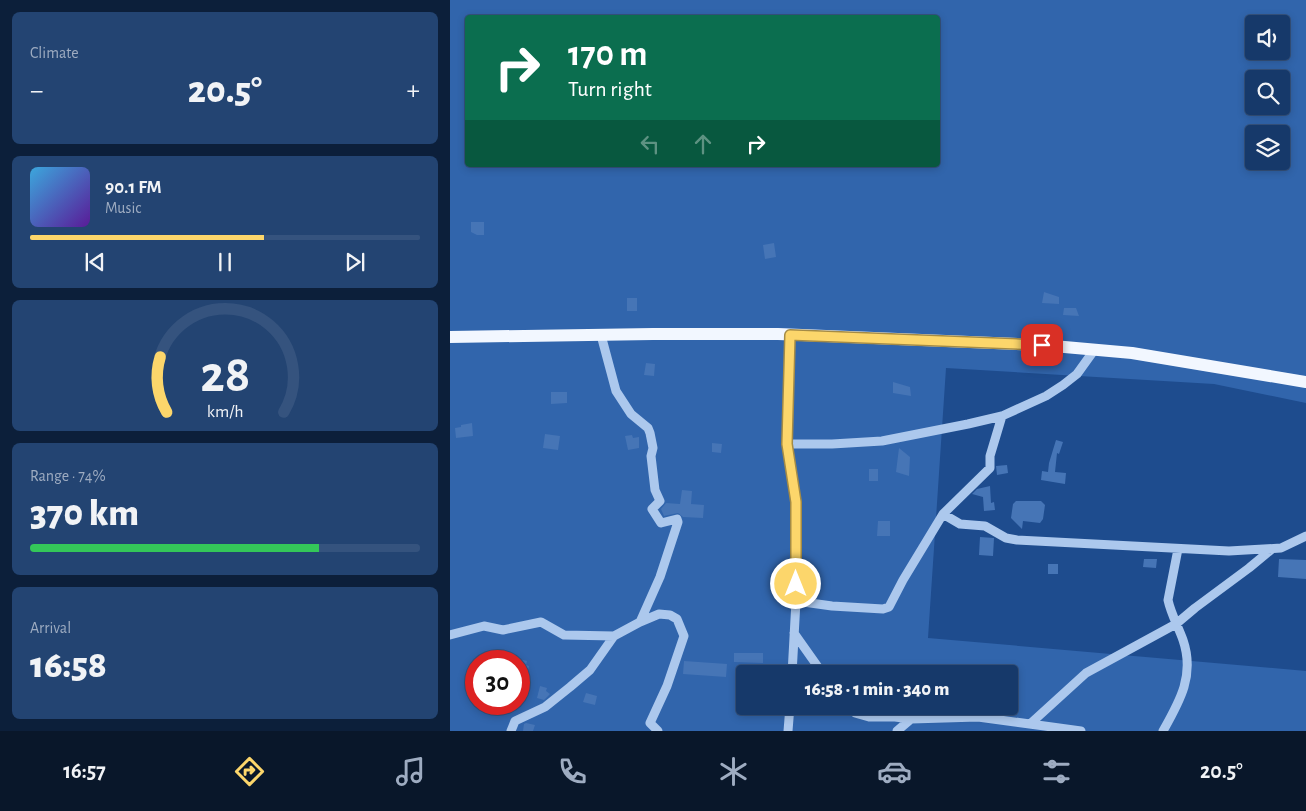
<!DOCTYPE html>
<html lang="en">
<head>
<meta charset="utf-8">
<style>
	:root { --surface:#16396a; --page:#234472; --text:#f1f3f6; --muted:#9eacc1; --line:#35537e; --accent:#fcd66b }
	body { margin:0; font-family:"Alegreya Sans",sans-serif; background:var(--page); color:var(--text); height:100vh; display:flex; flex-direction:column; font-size:19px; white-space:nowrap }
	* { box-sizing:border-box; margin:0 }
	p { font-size:16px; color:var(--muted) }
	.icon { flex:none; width:28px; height:28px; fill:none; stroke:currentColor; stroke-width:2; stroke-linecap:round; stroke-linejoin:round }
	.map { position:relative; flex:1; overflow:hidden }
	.side { display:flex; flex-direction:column; gap:12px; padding:12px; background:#0c1f3a; width:450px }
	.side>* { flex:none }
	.top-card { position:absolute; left:15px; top:15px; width:475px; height:152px; border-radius:5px; box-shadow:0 2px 8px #0003,0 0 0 1px var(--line); background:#0b6e4f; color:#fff; overflow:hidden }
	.controls { position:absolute; left:795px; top:15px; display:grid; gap:10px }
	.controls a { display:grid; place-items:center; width:45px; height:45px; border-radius:5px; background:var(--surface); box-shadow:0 2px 8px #0003,0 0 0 1px var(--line); font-size:25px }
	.speed { position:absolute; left:15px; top:650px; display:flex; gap:10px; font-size:25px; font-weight:700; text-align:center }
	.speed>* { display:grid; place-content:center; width:65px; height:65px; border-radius:50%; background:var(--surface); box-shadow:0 2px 8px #0003,0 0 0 1px var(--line); line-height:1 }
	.speed .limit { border:8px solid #d22; background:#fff; color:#111 }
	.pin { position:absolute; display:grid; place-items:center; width:42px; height:42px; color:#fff; margin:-21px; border-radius:10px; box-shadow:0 2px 8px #0006 }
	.me { position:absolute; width:55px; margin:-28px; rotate:0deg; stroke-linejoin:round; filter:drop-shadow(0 0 4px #0008) }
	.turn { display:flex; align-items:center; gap:18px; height:105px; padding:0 20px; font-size:22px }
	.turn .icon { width:65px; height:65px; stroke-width:2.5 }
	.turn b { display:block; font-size:35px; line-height:42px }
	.lanes { display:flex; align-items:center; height:48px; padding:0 20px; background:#0003; justify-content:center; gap:25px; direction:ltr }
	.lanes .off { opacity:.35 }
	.big { font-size:38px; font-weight:800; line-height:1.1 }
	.side .tile { flex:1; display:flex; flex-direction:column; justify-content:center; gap:8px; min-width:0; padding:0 18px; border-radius:8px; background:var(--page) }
	.side .dial { align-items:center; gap:0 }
	.dial svg { height:130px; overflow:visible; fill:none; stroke:var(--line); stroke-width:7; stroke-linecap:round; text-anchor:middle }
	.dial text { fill:var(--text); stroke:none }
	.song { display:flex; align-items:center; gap:15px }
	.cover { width:60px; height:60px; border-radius:8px; background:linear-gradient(135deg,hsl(200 70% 55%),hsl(270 70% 35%)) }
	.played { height:5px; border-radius:2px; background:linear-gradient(90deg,var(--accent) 60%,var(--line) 60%) }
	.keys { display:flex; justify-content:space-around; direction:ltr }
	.heat { display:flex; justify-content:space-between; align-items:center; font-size:28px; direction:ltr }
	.charge { height:8px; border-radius:4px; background:linear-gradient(90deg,#34c759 74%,var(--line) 0) }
	.trip { position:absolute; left:286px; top:665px; width:282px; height:50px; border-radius:5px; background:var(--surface); box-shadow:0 2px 8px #0003,0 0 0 1px var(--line); font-weight:800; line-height:50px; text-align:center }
	.dock { display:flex; height:80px; justify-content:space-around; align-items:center; background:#09172a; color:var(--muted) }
	.dock .icon { width:35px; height:35px }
	.dock .active { color:var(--accent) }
	.dock b { font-size:22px; color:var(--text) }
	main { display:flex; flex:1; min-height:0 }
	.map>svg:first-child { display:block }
	.green { fill:#3165ac; fill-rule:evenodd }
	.building { fill:#4675b6 }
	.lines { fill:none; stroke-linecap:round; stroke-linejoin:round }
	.minor { stroke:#acc8ed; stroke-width:9 }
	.major { stroke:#f2f7ff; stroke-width:12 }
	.route-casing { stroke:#a48b46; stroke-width:12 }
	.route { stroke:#fcd66b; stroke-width:9 }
</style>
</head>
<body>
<main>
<section class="side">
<div class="tile"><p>Climate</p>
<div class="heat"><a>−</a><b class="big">20.5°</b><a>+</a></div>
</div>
<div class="tile">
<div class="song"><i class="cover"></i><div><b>90.1 FM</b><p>Music</p></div></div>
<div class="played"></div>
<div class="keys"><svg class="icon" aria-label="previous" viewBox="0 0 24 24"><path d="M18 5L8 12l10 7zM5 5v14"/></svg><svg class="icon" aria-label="pause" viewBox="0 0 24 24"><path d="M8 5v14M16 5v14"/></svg><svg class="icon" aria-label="next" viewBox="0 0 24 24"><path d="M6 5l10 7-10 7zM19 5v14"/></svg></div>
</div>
<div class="tile dial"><svg viewBox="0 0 100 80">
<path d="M14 69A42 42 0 1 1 86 69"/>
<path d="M14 69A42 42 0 0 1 10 35" stroke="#fcd66b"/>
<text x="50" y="56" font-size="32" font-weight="700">28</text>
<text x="50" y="72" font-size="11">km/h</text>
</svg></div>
<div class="tile"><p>Range · 74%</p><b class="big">370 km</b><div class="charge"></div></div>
<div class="tile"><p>Arrival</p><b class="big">16:58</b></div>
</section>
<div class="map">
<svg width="856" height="731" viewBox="0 0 856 731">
	<rect width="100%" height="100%" fill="#1e4c8e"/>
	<path class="green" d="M0,0H856V403L764,384L496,368L478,638L856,671V731H0ZM18,18H488V165H18ZM804,24H831V51H804ZM804,79H831V106H804ZM804,134H831V161H804ZM26,661H69V704H26ZM295,674H560V706H295Z"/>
	<path class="building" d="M21,222H34V235H27L21,232Z
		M324,243L326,257L315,259L313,245Z
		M594,292L609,297V304L592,303Z
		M177,298H187V311H177Z
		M614,308H626L629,316L613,315Z
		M196,363L205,364L204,376L194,375Z
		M443,382L460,387L461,396L443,393Z
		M101,392H117V403L101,404Z
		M22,423L23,436L6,438L5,428L11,427V425Z
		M95,434L110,436L108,450L93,448Z
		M182,435L183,438L189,437V448L178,450L175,436Z
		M606,440L613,442L609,454L607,453L605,472L616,473L615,484L591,480L592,471L598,472L599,463Z
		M262,443L272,444L271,453L262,452Z
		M449,448L460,457L459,476L446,472Z
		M557,465L558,473L547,475L546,466Z
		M419,469H428V481H419Z
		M540,486L541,503L544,502L545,510L534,511L533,497L522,494L527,489Z
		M232,490L242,491L241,504L254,505L253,518L233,517L228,513L214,516L211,509L216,503L230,504Z
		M566,501H591L595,505L593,519L590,523L573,521L572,529L561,518L563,504Z
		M428,521H440V536H427Z
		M530,537L544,538L543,556L529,555Z
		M694,559H707L706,568L693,567Z
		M829,559L856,560V579L828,577Z
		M598,564H608V574H598Z
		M284,653H313V663L284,662Z
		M69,659L77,661L76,665L79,666L77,675L74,674L72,685L69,684Z
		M234,661L277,664L276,677L233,674Z
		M90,686L97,688L96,691L100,694L94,700L87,698Z
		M136,693L147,696L145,705L133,702Z
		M76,723L85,725L83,731H73L74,724Z"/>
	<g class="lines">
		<path class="minor" d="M151,335L166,391L181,414L198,428L200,433L203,448L201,456L205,490L210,501L202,509L211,523L227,519L228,522L210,577L190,622
			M340,335L337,444L346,507V601L342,674
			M337,444H382L432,441L518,424L552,416L596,396L613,385L627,374L645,349
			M493,514L510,524L535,526L556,538L567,540L779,551L831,548L856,536
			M346,601L382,606L433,609L439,607L453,580L493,514L540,468V456L552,416
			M344,633L373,674
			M0,635L34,626L53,630L91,622L114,635L164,636
			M402,706L405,713L419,717H445L461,719L528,717L631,731
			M580,724L636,673L726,624L745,608L799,568L822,549
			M61,731L65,721L95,707L120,687L140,670L164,636L190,622L209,614L220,615L227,619L234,636L217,686L200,723L208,731
			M338,731L340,706
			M447,731L461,719
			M713,731C730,701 745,675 733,640C728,626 721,614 718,600L728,549"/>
		<path class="major" d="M0,337L203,334H328L592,345L682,353L856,382"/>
	</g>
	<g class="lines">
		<defs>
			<path id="route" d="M346,584V502L337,444L340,335L592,345"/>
		</defs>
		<use href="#route" class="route-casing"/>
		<use href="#route" class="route"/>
	</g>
</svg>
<div class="controls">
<a><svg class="icon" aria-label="sound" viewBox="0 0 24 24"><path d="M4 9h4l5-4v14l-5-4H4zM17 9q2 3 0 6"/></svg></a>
<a><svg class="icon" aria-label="search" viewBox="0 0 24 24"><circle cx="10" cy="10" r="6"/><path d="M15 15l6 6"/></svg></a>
<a><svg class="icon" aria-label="layers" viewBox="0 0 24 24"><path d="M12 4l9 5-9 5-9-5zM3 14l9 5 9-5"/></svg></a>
</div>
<div class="speed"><div class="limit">30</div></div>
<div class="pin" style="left:592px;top:345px;background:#d93025"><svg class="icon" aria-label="arrive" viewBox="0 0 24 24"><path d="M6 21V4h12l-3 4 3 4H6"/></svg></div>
<svg class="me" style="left:346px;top:584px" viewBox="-20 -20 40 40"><circle r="17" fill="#fcd66b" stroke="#fff" stroke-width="3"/><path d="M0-11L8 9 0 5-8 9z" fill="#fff"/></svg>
<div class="trip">16:58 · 1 min · 340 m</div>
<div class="top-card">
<div class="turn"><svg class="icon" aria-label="right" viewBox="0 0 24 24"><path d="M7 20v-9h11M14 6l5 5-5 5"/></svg><div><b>170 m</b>Turn right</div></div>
<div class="lanes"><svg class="icon off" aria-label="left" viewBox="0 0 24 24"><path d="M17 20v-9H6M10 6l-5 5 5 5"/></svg><svg class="icon off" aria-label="ahead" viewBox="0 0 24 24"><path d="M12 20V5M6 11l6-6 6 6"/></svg><svg class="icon" aria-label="right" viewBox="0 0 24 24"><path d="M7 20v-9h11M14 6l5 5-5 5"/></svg></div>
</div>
</div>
</main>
<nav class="dock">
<b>16:57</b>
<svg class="icon active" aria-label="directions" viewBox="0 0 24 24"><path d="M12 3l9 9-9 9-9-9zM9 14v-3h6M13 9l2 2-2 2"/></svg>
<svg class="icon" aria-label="music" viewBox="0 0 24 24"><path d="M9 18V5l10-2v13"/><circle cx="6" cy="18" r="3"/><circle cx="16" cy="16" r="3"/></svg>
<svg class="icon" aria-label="phone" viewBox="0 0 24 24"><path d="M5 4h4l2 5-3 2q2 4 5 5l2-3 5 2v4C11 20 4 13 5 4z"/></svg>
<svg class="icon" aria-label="climate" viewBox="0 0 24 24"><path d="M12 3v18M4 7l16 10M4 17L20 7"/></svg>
<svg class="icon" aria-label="car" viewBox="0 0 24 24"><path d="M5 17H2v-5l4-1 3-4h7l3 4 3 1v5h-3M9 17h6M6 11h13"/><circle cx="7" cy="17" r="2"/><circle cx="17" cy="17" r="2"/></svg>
<svg class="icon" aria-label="filters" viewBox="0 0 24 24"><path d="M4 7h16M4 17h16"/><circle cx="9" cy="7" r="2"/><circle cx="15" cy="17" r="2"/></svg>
<b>20.5°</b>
</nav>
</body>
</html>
